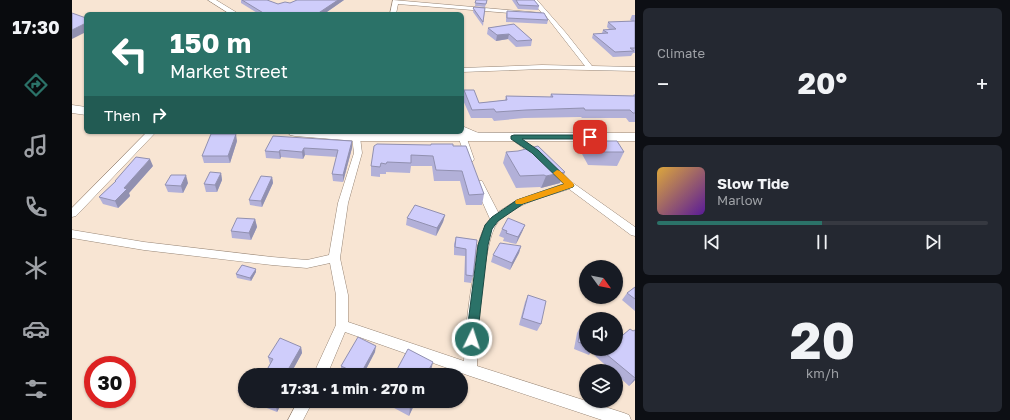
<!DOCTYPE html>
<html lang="en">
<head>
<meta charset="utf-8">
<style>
	:root { --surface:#171b24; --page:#242831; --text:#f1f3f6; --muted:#9ea1a6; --line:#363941; --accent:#2b7268 }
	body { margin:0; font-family:"Golos Text",sans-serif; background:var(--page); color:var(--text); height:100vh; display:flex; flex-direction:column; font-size:15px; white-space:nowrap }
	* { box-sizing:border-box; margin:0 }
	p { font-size:13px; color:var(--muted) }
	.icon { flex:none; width:22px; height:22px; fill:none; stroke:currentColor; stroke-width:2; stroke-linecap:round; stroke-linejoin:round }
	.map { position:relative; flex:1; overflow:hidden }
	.side { display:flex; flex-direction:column; gap:8px; padding:8px; background:#0d0f14; width:375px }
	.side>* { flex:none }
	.guide { position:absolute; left:12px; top:12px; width:380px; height:122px; border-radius:6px; box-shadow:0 1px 3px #0004; background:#2b7268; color:#fff; overflow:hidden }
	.needle { width:26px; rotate:123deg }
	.tools { position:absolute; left:507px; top:260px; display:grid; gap:8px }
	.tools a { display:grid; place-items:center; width:44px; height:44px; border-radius:50%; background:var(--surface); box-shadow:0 1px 3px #0004; font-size:20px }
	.speed { position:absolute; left:12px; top:356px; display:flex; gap:8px; font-size:20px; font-weight:700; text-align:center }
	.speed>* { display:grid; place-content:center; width:52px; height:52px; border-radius:50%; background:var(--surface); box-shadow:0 1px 3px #0004; line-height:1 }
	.speed .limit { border:6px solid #d22; background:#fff; color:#111 }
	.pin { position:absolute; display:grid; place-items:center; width:34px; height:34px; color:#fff; margin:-17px; border-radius:8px; box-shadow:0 2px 6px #0006 }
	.me { position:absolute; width:44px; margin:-22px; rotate:4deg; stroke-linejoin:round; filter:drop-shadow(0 0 3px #0008) }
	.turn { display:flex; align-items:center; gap:14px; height:84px; padding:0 20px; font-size:18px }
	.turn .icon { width:52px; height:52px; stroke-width:2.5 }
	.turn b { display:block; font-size:28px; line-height:34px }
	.then { display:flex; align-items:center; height:38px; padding:0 20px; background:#0003; gap:8px; font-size:15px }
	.big { font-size:30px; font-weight:700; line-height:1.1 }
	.side .card { flex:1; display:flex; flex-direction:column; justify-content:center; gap:6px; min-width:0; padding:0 14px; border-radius:6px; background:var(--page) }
	.side .dial { align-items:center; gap:0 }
	.dial b { font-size:52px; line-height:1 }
	.song { display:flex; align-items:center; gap:12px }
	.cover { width:48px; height:48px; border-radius:6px; background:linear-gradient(135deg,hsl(40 70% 55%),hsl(270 70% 35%)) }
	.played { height:4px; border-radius:2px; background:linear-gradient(90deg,var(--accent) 50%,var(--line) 50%) }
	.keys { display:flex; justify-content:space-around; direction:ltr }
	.heat { display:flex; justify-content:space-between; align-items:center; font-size:22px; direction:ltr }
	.trip { position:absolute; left:166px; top:368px; width:230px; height:40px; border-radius:20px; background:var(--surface); box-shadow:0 1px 3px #0004; font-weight:700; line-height:40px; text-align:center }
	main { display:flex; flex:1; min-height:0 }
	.tab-bar { display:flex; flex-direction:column; width:72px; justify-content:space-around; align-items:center; background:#090b0e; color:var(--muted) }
	.tab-bar .icon { width:28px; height:28px }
	.tab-bar .selected { color:var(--accent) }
	.tab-bar b { font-size:18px; color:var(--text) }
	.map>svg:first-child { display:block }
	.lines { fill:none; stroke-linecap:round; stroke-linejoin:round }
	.minor-casing { stroke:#988676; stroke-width:1 }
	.tertiary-casing { stroke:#988676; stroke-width:1 }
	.primary-casing { stroke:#988676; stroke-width:1 }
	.minor { fill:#fff; fill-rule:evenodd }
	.tertiary { fill:#fff; fill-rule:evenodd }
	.primary { fill:#fff; fill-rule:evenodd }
	.wall { fill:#b2b0d8 }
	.shaded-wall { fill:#9190b0 }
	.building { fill:#cfcdfb; stroke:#9190b0 }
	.route { fill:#2b7268; stroke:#1c4a44 }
	.slow { fill:#f59e0b }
</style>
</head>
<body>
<main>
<nav class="tab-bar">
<b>17:30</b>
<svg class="icon selected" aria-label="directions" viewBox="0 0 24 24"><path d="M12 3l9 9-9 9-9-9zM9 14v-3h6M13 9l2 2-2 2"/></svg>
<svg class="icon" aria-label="music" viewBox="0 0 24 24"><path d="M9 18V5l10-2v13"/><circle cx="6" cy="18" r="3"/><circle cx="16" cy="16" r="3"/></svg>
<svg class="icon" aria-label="phone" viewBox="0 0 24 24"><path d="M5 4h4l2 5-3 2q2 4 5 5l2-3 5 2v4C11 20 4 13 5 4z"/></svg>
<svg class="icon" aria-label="climate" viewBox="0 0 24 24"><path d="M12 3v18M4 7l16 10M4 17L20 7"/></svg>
<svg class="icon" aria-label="car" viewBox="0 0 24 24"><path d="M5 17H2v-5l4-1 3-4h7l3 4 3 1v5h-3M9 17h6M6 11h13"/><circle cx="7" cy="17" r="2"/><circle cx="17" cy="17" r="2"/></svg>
<svg class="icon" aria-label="filters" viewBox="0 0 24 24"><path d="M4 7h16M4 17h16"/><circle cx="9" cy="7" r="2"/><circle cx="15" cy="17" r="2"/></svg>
</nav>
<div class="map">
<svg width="563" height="420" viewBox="0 0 563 420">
	<rect width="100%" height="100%" fill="#f8e5d3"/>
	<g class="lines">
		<defs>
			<path id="minor" d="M321,0L470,13L459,0H465L494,33L520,66L563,67V71L470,69L390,72V68L470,65L513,66L474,16L326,4L324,14H318Z
				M75,132H84L4,216L0,217V208Z
				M284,134L288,137L290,153L276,203L268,258L276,295V322L392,361C393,333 396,306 401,278C404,257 405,235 418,219L402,183L404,181H410L426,212L445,200L491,184L476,169L478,167H484L501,183L563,227V236L559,235L497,189C473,197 444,203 426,222C410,240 406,339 405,366L552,413L557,415L559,420H530L398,376L273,332L255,375H241L264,325V295L258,263L235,268L200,265L72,250L0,238V230L72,242L200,257L235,260L257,255L266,203L282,153L280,137Z
				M387,134H390L394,136L402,159L401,161H395L394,159L386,136Z
				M442,134L471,154L472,156L471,158H465L439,139L438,137Z
				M226,401H241L231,420H216Z"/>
			<path id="tertiary" d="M136,0H144L167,14H158Z
				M390,126L411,135L412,137L407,140L388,132H390Z"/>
			<path id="primary" d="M0,105L14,107V115L0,113Z
				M216,132L563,133V141H284L223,136L218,135Z"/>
		</defs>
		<use href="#minor" class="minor-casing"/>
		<use href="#tertiary" class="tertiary-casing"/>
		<use href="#primary" class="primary-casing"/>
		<use href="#minor" class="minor"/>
		<use href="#tertiary" class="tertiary"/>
		<use href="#primary" class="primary"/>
	</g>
	<path class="wall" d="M169,0H195L206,4L218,3L225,0H272L252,14H187L169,3Z
		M404,0H415L413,7L403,6Z
		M440,0H462L467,6L466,10L446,9Z
		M402,7L413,8L411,26L401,12Z
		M435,11L476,20L475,24L434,22V15Z
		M560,15H563V53H561L559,56L541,57L520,38L521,34L530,33L531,30L537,29L535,27L536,22L560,21L558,20Z
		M442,24L460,40L459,46L444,47L436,39L424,41L415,34L416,28Z
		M392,90L407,103L433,100L434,96L478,97L479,94L561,96L562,94H563V122H557L554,118H510L509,117L452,118L422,121L420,118H399L390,98Z
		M165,141L158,163H132L130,156Z
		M280,141V148L271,182L261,181L260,174L265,157L233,155L231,159L209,157L208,159L194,158L193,151Z
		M515,141L552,152L545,166L516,165L510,154Z
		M359,144L381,146L412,194L410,205H394L388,181H362L360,166H339L338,173L314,172V174H308V177L299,176V166L359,145Z
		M434,152L488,183L469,188L468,187L444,188L431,163Z
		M81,166L57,193L58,196L46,208L31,204L27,197L43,182V181Z
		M149,173L150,180L145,192H134L132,184Z
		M200,177L201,183L190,207L178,205L177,200Z
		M116,183L111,193L96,192L93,185Z
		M373,215L371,222L364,236L334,225L335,218Z
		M183,219L185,227L179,240L160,238L159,231Z
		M453,225L450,232L444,244L431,241L432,238L427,236L430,229Z
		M384,237L405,240L401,276L399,283L392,282L393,256L382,255V244Z
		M449,246L447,253L438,270L419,262L421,255Z
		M184,272L179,281L165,278L164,274Z
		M563,287V311L550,300L555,293Z
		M456,295L469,324L465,331L447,325L453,302Z
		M509,326L514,327V349H521L517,355L502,349L505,333Z
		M561,331L563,380L557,386L544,374V371H540L522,355L525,349H544L545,340Z
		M229,347L230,353L218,375H192L198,364L196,357Z
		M303,352L291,375H274L269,373V366Z
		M173,384V399L168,397L166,391Z
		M177,401H211L205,412Z
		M311,401H344L337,416L311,402Z"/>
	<path class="shaded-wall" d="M266,0H272L252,14H245Z
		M14,23V32L0,39V30Z
		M437,34L436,39L424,41L425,35Z
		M164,134L165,141L158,163L156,156Z
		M280,141V148L271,182V175Z
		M232,148L233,155L231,159L230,152Z
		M208,150L209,157L208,159L207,152Z
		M78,159L81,166L57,193L58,196L46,208L43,201L52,188Z
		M493,172L488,183L469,188L474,176Z
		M149,173L150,180L145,192L143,185Z
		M114,175L116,183L111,193L109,186Z
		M200,177L201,183L190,207L189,201Z
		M373,215L371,222L364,236L365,228Z
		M183,219L185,227L179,240L177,233Z
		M453,225L450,232L444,244L446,237Z
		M449,246L447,253L438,270L440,263Z
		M184,269V272L179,281L178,278Z
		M304,346L303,352L291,375H288Z
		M229,347L230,353L218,375H213Z
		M361,362L359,371L357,375H354Z
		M563,378V380L557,386Z
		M206,401H211L205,412L204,406Z
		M342,401H344L337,416L338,408Z"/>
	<path class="building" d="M170,0H195L206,4L213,2L218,3L225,0H266L245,14H193Z
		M404,0H415L414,4L403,3Z
		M444,0H462L467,6L447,5Z
		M402,7L413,8L411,22L401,8Z
		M435,11L472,13L476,20L435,18Z
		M0,13L14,18V23L0,30Z
		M563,21V48H558L562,51L543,52L521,34L536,33L531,30L544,29L536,22Z
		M442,24L460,40L445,41L437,34L425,35L416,28Z
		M392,90H402L407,103L435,100L434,96L481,97L479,94L563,96V113H561L558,110H513L512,108L454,110L424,112L422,109L400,110Z
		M139,134H164L156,156H130Z
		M201,136L280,141L271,175L260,174L266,150L232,148L230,152L208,150L207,152L193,151Z
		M515,141H545L552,152H521Z
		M305,144L359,145V144H381V146H394L412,194L397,195L390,171L364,170L361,156L339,155V163L315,162L314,164L309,163L308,167L299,166L302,146Z
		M466,146L493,172L474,176L472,175L448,176L434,152L446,151Z
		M64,157L78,159L52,188L55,189L43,201L27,197L44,181H43Z
		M138,172L149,173L143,185L132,184Z
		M99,175H114L109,186L93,185Z
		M189,176L200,177L189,201L177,200Z
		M343,205L373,215L365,228L335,218Z
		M165,218L183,219L177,233L159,231Z
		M436,218L453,225L446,237L434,233L435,231L430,229Z
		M384,237L405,240L401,276L394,275V249L383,247Z
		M428,243L449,246L440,263L421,255Z
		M170,265L184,269L178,278L164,274Z
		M563,287V299L555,293Z
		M456,295L474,301L469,324L450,318Z
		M509,326L514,327V345L506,342Z
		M558,329L561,331L563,330V378L528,349H544V338L545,340Z
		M286,337L304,346L288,375L269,366Z
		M208,338L229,347L213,375H192L201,359L196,357Z
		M336,349L361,362L354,375H322Z
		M170,383L173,384V394L166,391Z
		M192,401H206L204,406Z
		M326,401H342L338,408Z"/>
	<path class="route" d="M442,135H518L521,137L518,139H450L466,150L502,185L501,187L451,204L426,221L420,229L416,245L405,339L404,342L400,344L395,342L394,339L406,245L413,225L420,217L445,200L492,184L460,153L439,139V136Z"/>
	<path class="slow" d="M485,170L488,171L501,183L502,185L501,187L450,204H444L443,202L444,200L492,184L481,173Z"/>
</svg>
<div class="tools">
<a><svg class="needle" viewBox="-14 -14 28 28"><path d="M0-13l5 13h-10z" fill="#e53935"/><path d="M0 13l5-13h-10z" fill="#9ea1a6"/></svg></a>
<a><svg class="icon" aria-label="sound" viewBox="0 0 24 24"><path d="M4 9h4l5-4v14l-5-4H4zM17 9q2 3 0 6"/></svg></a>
<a><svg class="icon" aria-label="layers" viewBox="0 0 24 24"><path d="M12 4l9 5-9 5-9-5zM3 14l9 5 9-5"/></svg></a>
</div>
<div class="speed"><div class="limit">30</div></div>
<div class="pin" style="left:518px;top:137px;background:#d93025"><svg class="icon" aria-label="arrive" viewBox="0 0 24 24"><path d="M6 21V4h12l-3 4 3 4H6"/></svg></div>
<svg class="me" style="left:400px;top:339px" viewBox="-20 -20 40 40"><circle r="17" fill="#2b7268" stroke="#fff" stroke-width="3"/><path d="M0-11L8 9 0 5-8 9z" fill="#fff"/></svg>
<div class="trip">17:31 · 1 min · 270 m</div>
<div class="guide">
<div class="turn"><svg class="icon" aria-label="left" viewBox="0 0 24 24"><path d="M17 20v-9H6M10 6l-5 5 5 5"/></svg><div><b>150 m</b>Market Street</div></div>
<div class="then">Then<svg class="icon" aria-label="right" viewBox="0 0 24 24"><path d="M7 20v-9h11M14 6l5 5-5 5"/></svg></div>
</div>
</div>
<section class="side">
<div class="card"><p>Climate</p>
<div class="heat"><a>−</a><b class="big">20°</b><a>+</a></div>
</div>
<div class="card">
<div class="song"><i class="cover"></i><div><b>Slow Tide</b><p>Marlow</p></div></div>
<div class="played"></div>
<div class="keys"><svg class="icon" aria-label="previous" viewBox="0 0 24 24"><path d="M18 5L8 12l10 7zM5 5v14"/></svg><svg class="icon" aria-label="pause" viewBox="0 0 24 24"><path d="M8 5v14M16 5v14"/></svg><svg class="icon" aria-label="next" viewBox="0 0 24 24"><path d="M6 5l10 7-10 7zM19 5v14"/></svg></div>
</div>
<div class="card dial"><b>20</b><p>km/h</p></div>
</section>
</main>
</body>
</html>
